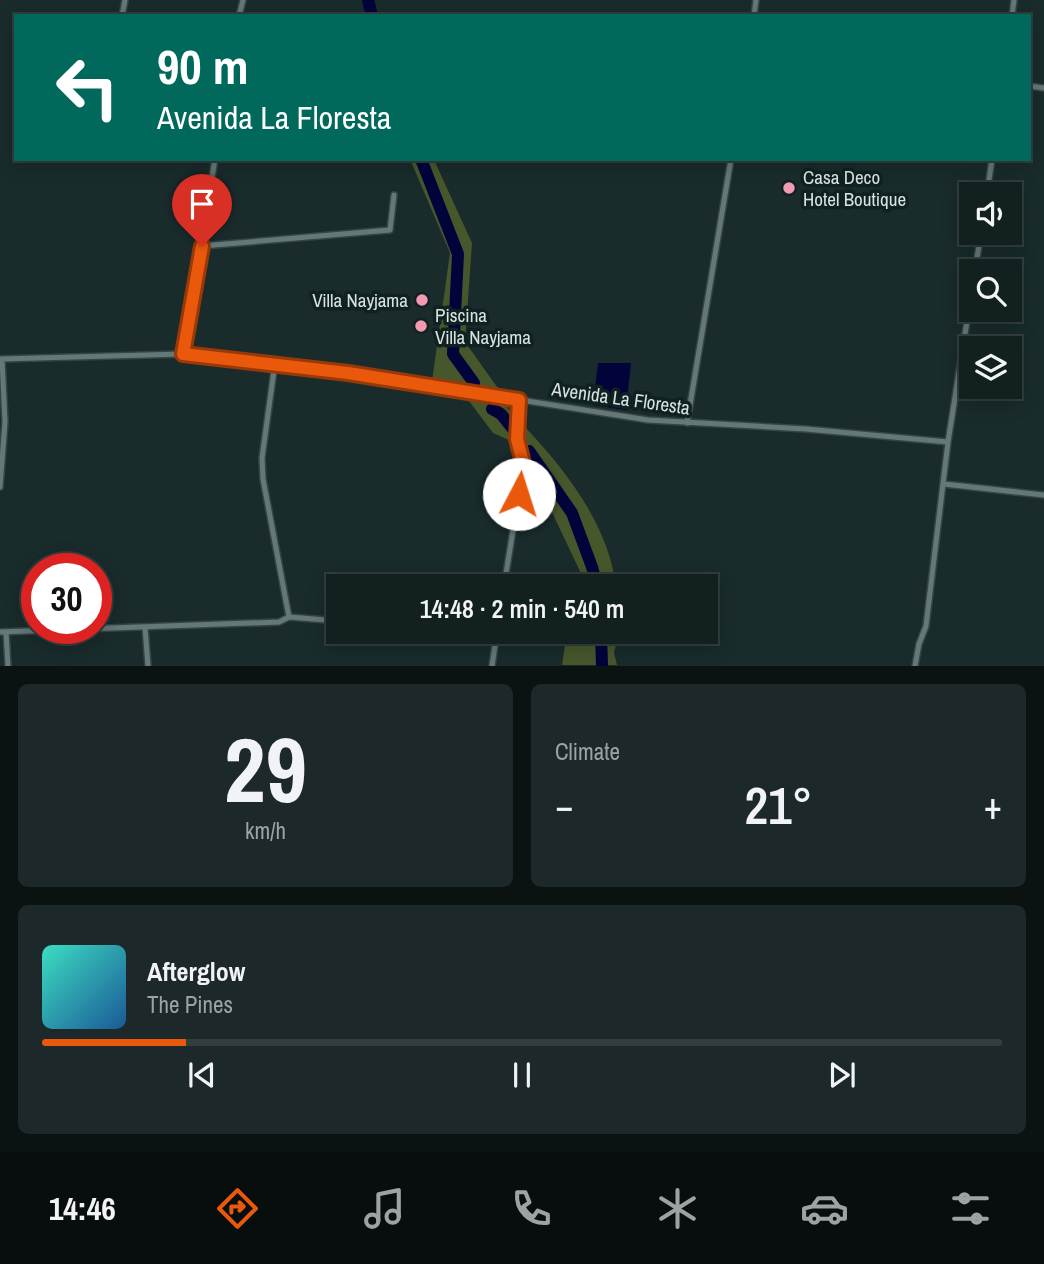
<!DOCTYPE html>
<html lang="en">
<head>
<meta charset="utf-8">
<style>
	:root { --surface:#132020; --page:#1c2829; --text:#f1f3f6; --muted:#9da3a5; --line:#323e3e; --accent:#ea580c }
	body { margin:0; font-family:"Archivo Narrow",sans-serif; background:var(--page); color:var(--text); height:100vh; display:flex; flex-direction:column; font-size:26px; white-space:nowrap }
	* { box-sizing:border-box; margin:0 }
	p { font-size:23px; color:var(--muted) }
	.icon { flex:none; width:38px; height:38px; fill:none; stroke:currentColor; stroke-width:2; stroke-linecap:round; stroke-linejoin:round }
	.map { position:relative; height:666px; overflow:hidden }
	.drawer { display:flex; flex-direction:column; gap:18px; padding:18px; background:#0a1212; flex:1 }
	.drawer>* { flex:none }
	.top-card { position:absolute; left:14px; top:14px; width:1017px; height:147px; border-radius:0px; box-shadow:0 4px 18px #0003,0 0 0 2px var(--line); background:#00695c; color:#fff; overflow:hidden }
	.buttons { position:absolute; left:959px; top:182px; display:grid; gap:14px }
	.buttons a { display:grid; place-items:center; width:63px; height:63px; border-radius:0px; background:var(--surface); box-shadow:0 4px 18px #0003,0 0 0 2px var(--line); font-size:35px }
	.speed { position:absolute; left:21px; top:553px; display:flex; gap:14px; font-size:35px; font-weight:700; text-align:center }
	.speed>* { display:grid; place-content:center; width:91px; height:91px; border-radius:50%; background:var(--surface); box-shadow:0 4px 18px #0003,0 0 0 2px var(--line); line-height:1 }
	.speed .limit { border:10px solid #d22; background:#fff; color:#111 }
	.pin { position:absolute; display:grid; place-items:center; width:60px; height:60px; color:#fff; margin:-72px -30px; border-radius:50% 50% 50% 0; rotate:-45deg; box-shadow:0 0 7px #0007 }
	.pin .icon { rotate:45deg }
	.me { position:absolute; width:77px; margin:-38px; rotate:5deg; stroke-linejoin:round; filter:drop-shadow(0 0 5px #0008) }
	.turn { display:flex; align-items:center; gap:24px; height:147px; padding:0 28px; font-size:32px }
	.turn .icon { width:91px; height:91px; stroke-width:2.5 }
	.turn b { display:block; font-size:49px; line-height:60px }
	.big { font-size:52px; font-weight:600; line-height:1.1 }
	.drawer .tile { flex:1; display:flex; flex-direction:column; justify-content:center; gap:10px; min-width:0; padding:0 24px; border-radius:10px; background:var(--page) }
	.drawer .dial { align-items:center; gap:0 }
	.dial b { font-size:91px; line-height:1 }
	.song { display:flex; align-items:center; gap:21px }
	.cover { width:84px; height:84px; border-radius:10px; background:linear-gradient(135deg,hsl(170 70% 55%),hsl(210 70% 35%)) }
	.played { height:7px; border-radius:4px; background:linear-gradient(90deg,var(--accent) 15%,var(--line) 15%) }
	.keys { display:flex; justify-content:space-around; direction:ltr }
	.heat { display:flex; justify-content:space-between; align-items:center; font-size:38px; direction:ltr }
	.drawer .tiles { flex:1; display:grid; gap:18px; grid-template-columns:1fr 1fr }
	.tile:last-child { grid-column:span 2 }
	.trip { position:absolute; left:326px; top:574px; width:392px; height:70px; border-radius:0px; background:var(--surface); box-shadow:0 4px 18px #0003,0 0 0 2px var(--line); font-weight:600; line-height:70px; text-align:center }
	.dock { display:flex; height:112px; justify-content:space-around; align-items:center; background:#080d0d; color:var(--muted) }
	.dock .icon { width:49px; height:49px }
	.dock .current { color:var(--accent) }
	.dock b { font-size:32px; color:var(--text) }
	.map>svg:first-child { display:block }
	.green { fill:#47572c }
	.water { fill:#00043b }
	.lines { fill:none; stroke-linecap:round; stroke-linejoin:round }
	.river { stroke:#00043b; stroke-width:12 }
	.minor-casing { stroke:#364544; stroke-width:8 }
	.minor { stroke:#647877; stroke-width:5 }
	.route-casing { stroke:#983908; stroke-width:18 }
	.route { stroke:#ea580c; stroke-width:12 }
	.poi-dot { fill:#f19ab2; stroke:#102121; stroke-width:2.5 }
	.labels { text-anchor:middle; stroke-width:7; stroke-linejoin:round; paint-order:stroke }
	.poi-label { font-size:19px; fill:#d7e2e1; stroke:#102121; text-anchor:start }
	.street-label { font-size:19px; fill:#d7e2e1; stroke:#102121 }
</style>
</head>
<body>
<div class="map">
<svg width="1044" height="666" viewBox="0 0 1044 666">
	<rect width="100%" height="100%" fill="#192b2b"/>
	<path class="green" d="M410,159H427L435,162L472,243L465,342L500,391L432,381L450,253Z
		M466,397L503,402L514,416L511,441L493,433Z
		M523,425C565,469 608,524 616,586H587L531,468Z
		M567,632H619L614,653L617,665H562Z"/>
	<path class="water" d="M598,363H631L626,410L593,405Z"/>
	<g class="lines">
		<path class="river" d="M368,0L372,16
			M421,159L458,254L453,354L474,383
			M492,409L501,414L513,429
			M529,451L572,513L592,567L597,586
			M601,632L602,666"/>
		<defs>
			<path id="minor" d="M122,16L125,0
				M239,16L243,0
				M754,16L756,0
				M1012,16L1014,0
				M1029,86L1044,88
				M987,194L992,159
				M202,246L390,230L394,195
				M975,271L981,233
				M183,354L215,159
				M0,359L183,354L348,373L648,420L806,429L948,442
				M275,363L262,458L263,479L289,617
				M687,423L731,159
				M944,484L1044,495
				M0,487L5,422L2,359
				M504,586L522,475V459L517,439L519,400
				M145,627L148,666
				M0,632L279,622L289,617L338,621
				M6,632L8,666
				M492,666L497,632
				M915,666L919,644L926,626L948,442L971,296"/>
		</defs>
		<use href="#minor" class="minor-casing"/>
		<use href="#minor" class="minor"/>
	</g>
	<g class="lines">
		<defs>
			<path id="route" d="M202,246L183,354L348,373L519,400L517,439L522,459L519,494"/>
		</defs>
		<use href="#route" class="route-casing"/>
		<use href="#route" class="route"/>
	</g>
	<g class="poi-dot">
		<circle cx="789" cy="188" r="7"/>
		<circle cx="422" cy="300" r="7"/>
		<circle cx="421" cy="326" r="7"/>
	</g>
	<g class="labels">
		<g class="poi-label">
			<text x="803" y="184">Casa Deco<tspan x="803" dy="22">Hotel Boutique</tspan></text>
			<text x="408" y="307" text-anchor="end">Villa Nayjama</text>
			<text x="435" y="322">Piscina<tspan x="435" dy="22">Villa Nayjama</tspan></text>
		</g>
		<g class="street-label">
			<text transform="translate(621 398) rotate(8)" y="7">Avenida La Floresta</text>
		</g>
	</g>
</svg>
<div class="buttons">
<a><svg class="icon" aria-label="sound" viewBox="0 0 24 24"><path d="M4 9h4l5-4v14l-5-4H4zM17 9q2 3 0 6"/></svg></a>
<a><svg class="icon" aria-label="search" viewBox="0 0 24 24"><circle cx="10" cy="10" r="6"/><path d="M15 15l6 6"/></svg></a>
<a><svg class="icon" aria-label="layers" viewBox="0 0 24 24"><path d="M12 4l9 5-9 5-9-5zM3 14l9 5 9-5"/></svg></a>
</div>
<div class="speed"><div class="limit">30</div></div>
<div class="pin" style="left:202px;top:246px;background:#d93025"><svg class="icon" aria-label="arrive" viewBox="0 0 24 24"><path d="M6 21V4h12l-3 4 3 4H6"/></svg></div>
<svg class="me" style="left:519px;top:494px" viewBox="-20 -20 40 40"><circle r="19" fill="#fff"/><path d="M0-13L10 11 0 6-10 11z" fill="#ea580c"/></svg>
<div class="trip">14:48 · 2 min · 540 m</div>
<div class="top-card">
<div class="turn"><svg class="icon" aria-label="left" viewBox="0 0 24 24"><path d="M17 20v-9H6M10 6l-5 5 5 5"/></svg><div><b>90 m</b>Avenida La Floresta</div></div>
</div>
</div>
<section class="drawer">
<div class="tiles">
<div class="tile dial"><b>29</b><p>km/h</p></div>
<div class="tile"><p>Climate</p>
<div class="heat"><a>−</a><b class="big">21°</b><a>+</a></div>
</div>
<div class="tile">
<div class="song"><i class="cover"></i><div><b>Afterglow</b><p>The Pines</p></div></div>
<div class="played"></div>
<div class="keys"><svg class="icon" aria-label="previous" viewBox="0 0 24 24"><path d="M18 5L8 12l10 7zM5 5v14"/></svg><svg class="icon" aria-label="pause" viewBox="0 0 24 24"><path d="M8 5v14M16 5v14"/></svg><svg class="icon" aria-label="next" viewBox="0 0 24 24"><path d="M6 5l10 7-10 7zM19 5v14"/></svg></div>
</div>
</div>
</section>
<nav class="dock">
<b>14:46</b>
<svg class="icon current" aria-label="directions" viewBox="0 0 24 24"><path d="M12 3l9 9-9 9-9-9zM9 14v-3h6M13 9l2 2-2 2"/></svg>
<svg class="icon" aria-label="music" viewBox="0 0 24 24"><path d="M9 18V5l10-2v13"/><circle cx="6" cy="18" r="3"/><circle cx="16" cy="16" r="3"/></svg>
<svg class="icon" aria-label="phone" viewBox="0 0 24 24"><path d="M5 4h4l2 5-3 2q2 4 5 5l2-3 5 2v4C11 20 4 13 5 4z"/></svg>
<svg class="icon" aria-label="climate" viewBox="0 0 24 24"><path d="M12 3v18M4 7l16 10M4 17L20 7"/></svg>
<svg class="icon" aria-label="car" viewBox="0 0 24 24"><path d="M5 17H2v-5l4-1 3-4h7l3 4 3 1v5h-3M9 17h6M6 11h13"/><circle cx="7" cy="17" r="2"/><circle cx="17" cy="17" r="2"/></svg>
<svg class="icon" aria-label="filters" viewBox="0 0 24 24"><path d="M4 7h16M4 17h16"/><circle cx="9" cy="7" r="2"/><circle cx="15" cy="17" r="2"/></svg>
</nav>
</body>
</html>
